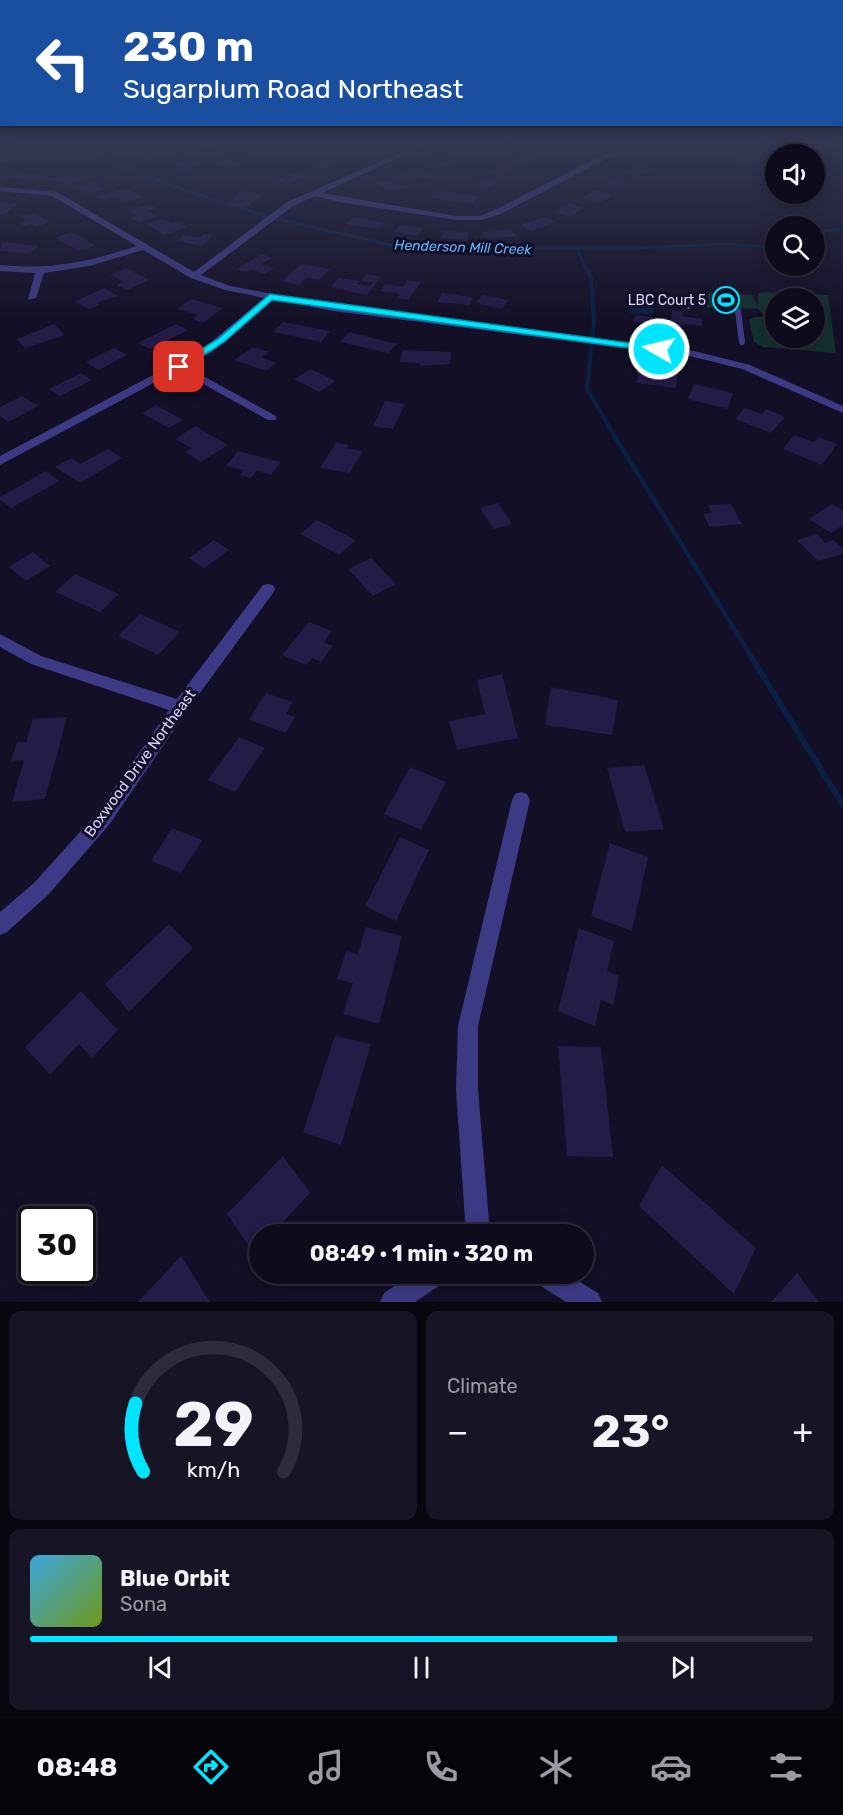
<!DOCTYPE html>
<html lang="en">
<head>
<meta charset="utf-8">
<style>
	:root { --surface:#0e0b1c; --page:#171425; --text:#f1f3f6; --muted:#9b9ba3; --line:#2e2b3b; --accent:#00e5ff }
	body { margin:0; font-family:Rubik,sans-serif; background:var(--page); color:var(--text); height:100vh; display:flex; flex-direction:column; font-size:22px; white-space:nowrap }
	* { box-sizing:border-box; margin:0 }
	p { font-size:20px; color:var(--muted) }
	.icon { flex:none; width:33px; height:33px; fill:none; stroke:currentColor; stroke-width:2; stroke-linecap:round; stroke-linejoin:round }
	.map { position:relative; height:1302px; overflow:hidden }
	.details { display:flex; flex-direction:column; gap:9px; padding:9px; background:#08060f; flex:1 }
	.details>* { flex:none }
	.top-card { position:absolute; left:0px; top:0px; width:843px; height:126px; box-shadow:0 3px 15px #0003,0 0 0 2px var(--line); background:#1a4fa0; color:#fff; overflow:hidden }
	.buttons { position:absolute; left:765px; top:144px; display:grid; gap:12px }
	.buttons a { display:grid; place-items:center; width:60px; height:60px; border-radius:50%; background:var(--surface); box-shadow:0 3px 15px #0003,0 0 0 2px var(--line); font-size:30px }
	.speed { position:absolute; left:18px; top:1206px; display:flex; gap:12px; font-size:30px; font-weight:700; text-align:center }
	.speed>* { display:grid; place-content:center; width:78px; height:78px; border-radius:50%; background:var(--surface); box-shadow:0 3px 15px #0003,0 0 0 2px var(--line); line-height:1 }
	.speed .limit { border:3px solid #111; border-radius:9px; background:#fff; color:#111 }
	.pin { position:absolute; display:grid; place-items:center; width:51px; height:51px; color:#fff; margin:-26px; border-radius:12px; box-shadow:0 3px 9px #0006 }
	.me { position:absolute; width:66px; margin:-33px; rotate:278deg; stroke-linejoin:round; filter:drop-shadow(0 0 4px #0008) }
	.turn { display:flex; align-items:center; gap:21px; height:126px; padding:0 24px; font-size:27px }
	.turn .icon { width:78px; height:78px; stroke-width:2.5 }
	.turn b { display:block; font-size:42px; line-height:51px }
	.big { font-size:45px; font-weight:700; line-height:1.1 }
	.details .card { flex:1; display:flex; flex-direction:column; justify-content:center; gap:9px; min-width:0; padding:0 21px; border-radius:12px; background:var(--page) }
	.details .dial { align-items:center; gap:0 }
	.dial svg { height:156px; overflow:visible; fill:none; stroke:var(--line); stroke-width:7; stroke-linecap:round; text-anchor:middle }
	.dial text { fill:var(--text); stroke:none }
	.song { display:flex; align-items:center; gap:18px }
	.cover { width:72px; height:72px; border-radius:9px; background:linear-gradient(135deg,hsl(200 70% 55%),hsl(80 70% 35%)) }
	.played { height:6px; border-radius:3px; background:linear-gradient(90deg,var(--accent) 75%,var(--line) 75%) }
	.keys { display:flex; justify-content:space-around; direction:ltr }
	.heat { display:flex; justify-content:space-between; align-items:center; font-size:33px; direction:ltr }
	.details .tiles { flex:1; display:grid; gap:9px; grid-template-columns:1fr 1fr }
	.card:last-child { grid-column:span 2 }
	.trip { position:absolute; left:249px; top:1224px; width:345px; height:60px; border-radius:30px; background:var(--surface); box-shadow:0 3px 15px #0003,0 0 0 2px var(--line); font-weight:700; line-height:60px; text-align:center }
	.dock { display:flex; height:96px; justify-content:space-around; align-items:center; background:#06040b; color:var(--muted) }
	.dock .icon { width:42px; height:42px }
	.dock .active { color:var(--accent) }
	.dock b { font-size:27px; color:var(--text) }
	.map>svg:first-child { display:block }
	.green { fill:#12302f; fill-rule:evenodd }
	.water { fill:#0a1f44 }
	.lines { fill:none; stroke-linecap:round; stroke-linejoin:round }
	.stream-far3 { stroke:#0a1f44; stroke-width:3 }
	.stream-far2 { stroke:#0a1f44; stroke-width:4 }
	.stream-far1 { stroke:#0a1f44; stroke-width:4.5 }
	.stream { stroke:#0a1f44; stroke-width:6 }
	.building { fill:#241b47 }
	.service { stroke:#3d3a85; stroke-width:6 }
	.minor { fill:#3d3a85; fill-rule:evenodd }
	.route { fill:#00e5ff; stroke:#0095a6; stroke-width:1.5 }
	.labels { text-anchor:middle; stroke-width:6; stroke-linejoin:round; paint-order:stroke }
	.far-water-label { font-size:14px; font-style:italic; fill:#62b6ff; stroke:#130f26 }
	.far-poi-label { font-size:14px; fill:#d9d4ff; stroke:#130f26; text-anchor:end }
	.street-label { font-size:15px; fill:#d9d4ff; stroke:#130f26 }
</style>
</head>
<body>
<div class="map">
<svg width="843" height="1302" viewBox="0 0 843 1302">
	<rect width="100%" height="100%" fill="#130f26"/>
	<path class="green" d="M0,141H110L119,144L82,161L24,159L0,163Z
		M703,292L752,295L758,305V293L764,292L828,295L836,353L763,347L754,342L749,320L754,317H766L758,309L704,307L696,302L697,294ZM776,298H814V338H776Z"/>
	<path class="water" d="M632,295L669,298L670,306L654,305L653,315L630,313Z"/>
	<g class="lines">
		<path class="stream-far3" d="M58,141L187,191L273,218L391,245L459,249L634,248L726,244L762,247L776,243
			M814,232L843,229
			M577,249L587,271"/>
		<path class="stream-far2" d="M587,269L591,279L594,321L587,389L616,439"/>
		<path class="stream-far1" d="M615,437L751,656"/>
		<path class="stream" d="M750,655L843,805"/>
	</g>
	<path class="building" d="M467,142L480,146L466,154L456,151L467,146L461,144Z
		M546,142L563,146L553,153L543,151L546,148L539,147Z
		M348,149L359,152L344,159L333,155Z
		M149,150L154,154L170,150L177,155L146,159L138,152Z
		M524,151L540,158L523,164L514,160L524,156L517,154Z
		M744,153L760,157L748,166L732,161Z
		M236,157L246,160L240,162L245,164L226,168L211,163Z
		M442,157L456,161L445,167L425,164Z
		M180,159L191,160L202,162L189,172L180,171L185,167L172,165Z
		M328,159L337,162L321,169L312,166Z
		M505,164L516,167L499,177L488,173Z
		M638,166L652,170L637,177L625,173Z
		M415,168L430,172L427,174L434,176L427,179L400,175Z
		M297,171L308,175L285,185L276,181Z
		M17,172L43,175L35,180L9,177Z
		M64,174L81,180L67,185L50,179Z
		M487,179L498,183L485,190L473,186Z
		M614,179L628,183L617,190L603,186Z
		M385,180L395,184L408,187L394,192L375,183Z
		M94,181L102,184L97,186L105,189L91,194L75,188Z
		M125,188L142,197L125,203L117,196L104,200L98,197Z
		M594,190L612,195L599,203L581,198Z
		M241,191L263,195L245,208L226,205Z
		M435,191L478,196L473,204L430,198Z
		M0,203L17,204L3,215H0Z
		M570,203L584,208L570,217L555,212Z
		M148,204L156,208L148,211L158,216L139,222L131,218L137,216L129,211Z
		M23,213L26,215L35,213L50,222L36,227L31,224L24,226L20,223L27,221L18,215Z
		M354,217L386,223L380,229L345,224Z
		M545,217L556,222L531,231L520,225Z
		M163,219L171,223L176,221L187,227L165,235L146,224Z
		M400,225L423,228L417,236L394,232Z
		M511,229L516,236L488,239L482,232Z
		M444,231L469,232L468,240L442,238Z
		M71,232L95,245L79,251L55,238Z
		M204,234L213,235L202,246L178,241L183,235L200,237Z
		M3,242L39,246L29,254L0,251Z
		M262,254L272,258L261,264L274,268L265,274L251,269L246,272L237,269Z
		M302,264L330,269L319,280L307,277L299,285L282,281Z
		M126,268L149,280L127,290L117,285L124,282L110,275Z
		M366,274L381,277L367,295L331,287L339,278L360,281L357,284L370,286L373,282L361,281Z
		M407,280L421,282L408,300L397,298L400,294L380,291L385,284L402,287Z
		M104,288L118,296L96,303L100,305L89,309L74,302Z
		M442,293L473,297L469,305L438,302Z
		M482,295L509,300L502,309L476,303Z
		M191,299L223,308L203,323L192,319L198,315L177,309Z
		M672,311L683,312L682,316L702,319V326L683,324V327L634,322L635,315L671,319Z
		M283,322L330,331L321,342L273,332Z
		M54,324L65,335L25,348L17,339Z
		M176,324L188,330L150,349L138,343Z
		M349,332L397,344L388,353L340,342Z
		M253,347L269,352L262,357L277,363L266,371L234,360Z
		M114,348L127,355L99,370L86,362Z
		M402,350L451,352L450,364L420,366V363L400,362Z
		M639,366L678,371L676,388L637,383Z
		M311,369L336,381L319,392L294,379Z
		M81,373L92,380L60,396L49,389Z
		M694,384L733,393L728,409L688,399Z
		M22,396L38,406L8,422L0,416V407Z
		M385,401L405,404L393,429L373,426Z
		M156,405L183,420L169,428L142,413Z
		M745,408L762,414L766,409L785,417L771,433L735,419Z
		M195,426L228,445L201,462L185,452L191,448L175,439Z
		M794,435L814,442L818,437L837,444L822,465L783,449Z
		M336,442L349,445L347,448L363,451L350,473L320,468Z
		M108,449L122,458L80,483L55,467L71,458L80,464Z
		M238,451L281,462L271,475L257,471L251,478L240,475L244,470L226,466Z
		M46,471L59,481L11,508L0,500V497Z
		M498,503L512,524L494,529L480,508Z
		M731,504L742,524L710,527L703,514L712,513L708,505Z
		M832,504L843,510V525L831,533L809,519Z
		M317,520L356,540L339,555L300,534Z
		M817,534L825,543L833,540L843,549V554L818,561L797,540Z
		M214,540L229,550L204,568L189,558Z
		M33,552L50,566L26,581L9,567Z
		M371,558L396,584L373,596L348,569Z
		M75,574L119,594L100,612L55,592Z
		M140,614L180,632L158,655L118,636Z
		M309,622L332,631L324,642L333,646L321,662L312,658L306,665L282,655Z
		M502,674L518,738L457,750L449,721L485,714L477,680Z
		M551,687L618,700L612,735L545,725Z
		M266,693L293,702L286,714L295,717L286,733L249,720Z
		M67,717L45,799L12,802L24,760L11,761L17,742H26L33,719Z
		M239,737L265,748L235,792L208,780Z
		M644,765L664,829L625,832L607,768Z
		M410,767L446,782L421,830L384,814Z
		M172,828L202,840L181,873L151,861Z
		M400,837L429,850L396,921L365,906Z
		M610,843L648,857L632,931L591,916Z
		M169,924L193,948L129,1012L105,984Z
		M366,927L402,936L379,1024L343,1014L353,983L337,979L346,951L358,954Z
		M579,928L614,941L607,971L619,976L613,1005L601,1000L595,1026L558,1011Z
		M81,991L118,1030L92,1058L79,1044L50,1075L25,1047Z
		M335,1036L371,1044L341,1145L303,1132Z
		M558,1046L601,1047L613,1157L567,1156Z
		M283,1156L310,1193L272,1234H260V1248L254,1254L227,1214Z
		M662,1165L756,1248L734,1294L639,1206Z
		M181,1256L210,1302H138Z
		M797,1273L819,1302H771Z"/>
	<g class="lines">
		<path class="service" d="M687,297L688,306
			M738,311L742,342
			M659,333V349"/>
		<path class="minor" d="M214,141H223L204,148L200,146Z
			M427,141H435L322,193L456,216H480L495,210L608,152L615,154L501,214L481,220H456L340,202L315,196L293,206L201,275L230,286L333,305L694,351L750,365L843,406V413L742,369L694,357L333,311L273,299L212,352L185,366L276,416V420H268L178,370L0,465V456L204,348L264,298L225,290L191,278L143,250L89,266L44,273L36,298L28,300L35,273L0,271V265C52,270 88,262 137,246L52,196L0,191V187L57,192L194,272L287,202Z
			M268,584L273,585L275,589L273,593L186,712L109,825L48,895L7,932L0,935V912L34,883L97,813L169,710L31,664L0,647V634L41,656L177,699L263,585Z
			M521,792L527,794L530,800L478,1026V1090L490,1234H466L456,1090L458,1026L512,800L515,794Z
			M413,1274H446L443,1283L415,1302H380L384,1293Z
			M533,1274H567L598,1293L602,1302H566L536,1283Z"/>
	</g>
	<linearGradient id="sky" x2="0" y2="1"><stop stop-color="#0a0815"/><stop offset="0.44" stop-color="#333752"/><stop offset="1" stop-color="#333752" stop-opacity="0"/></linearGradient>
	<rect width="843" height="323" fill="url(#sky)"/>
	<path class="route" d="M270,294L659,347L663,349L659,352L272,300L224,342L183,369H176V365L218,339Z"/>
	<defs>
		<symbol id="stadium-ring" viewBox="-11 -11 22 22"><circle r="9.5" fill="#130f26" stroke="#00e5ff" stroke-width="1.5"/><path d="M0-5a6.5 5 0 1 0 0 10a6.5 5 0 1 0 0-10ZM-3.5-1.8h7v3.6h-7Z" fill="#00e5ff"/></symbol>
	</defs>
	<g fill-rule="evenodd">
		<use href="#stadium-ring" x="711" y="285" width="30" height="30"/>
	</g>
	<g class="labels">
		<g class="far-water-label">
			<text transform="translate(463 247) rotate(2)" y="5">Henderson Mill Creek</text>
		</g>
		<g class="far-poi-label">
			<text x="706" y="305">LBC Court 5</text>
		</g>
		<g class="street-label">
			<text transform="translate(140 763) rotate(-54)" y="5">Boxwood Drive Northeast</text>
		</g>
	</g>
</svg>
<div class="buttons">
<a><svg class="icon" aria-label="sound" viewBox="0 0 24 24"><path d="M4 9h4l5-4v14l-5-4H4zM17 9q2 3 0 6"/></svg></a>
<a><svg class="icon" aria-label="search" viewBox="0 0 24 24"><circle cx="10" cy="10" r="6"/><path d="M15 15l6 6"/></svg></a>
<a><svg class="icon" aria-label="layers" viewBox="0 0 24 24"><path d="M12 4l9 5-9 5-9-5zM3 14l9 5 9-5"/></svg></a>
</div>
<div class="speed"><div class="limit">30</div></div>
<div class="pin" style="left:179px;top:367px;background:#d93025"><svg class="icon" aria-label="arrive" viewBox="0 0 24 24"><path d="M6 21V4h12l-3 4 3 4H6"/></svg></div>
<svg class="me" style="left:659px;top:349px" viewBox="-20 -20 40 40"><circle r="17" fill="#00e5ff" stroke="#fff" stroke-width="3"/><path d="M0-11L8 9 0 5-8 9z" fill="#fff"/></svg>
<div class="trip">08:49 · 1 min · 320 m</div>
<div class="top-card">
<div class="turn"><svg class="icon" aria-label="left" viewBox="0 0 24 24"><path d="M17 20v-9H6M10 6l-5 5 5 5"/></svg><div><b>230 m</b>Sugarplum Road Northeast</div></div>
</div>
</div>
<section class="details">
<div class="tiles">
<div class="card dial"><svg viewBox="0 0 100 80">
<path d="M14 69A42 42 0 1 1 86 69"/>
<path d="M14 69A42 42 0 0 1 10 34" stroke="#00e5ff"/>
<text x="50" y="56" font-size="32" font-weight="700">29</text>
<text x="50" y="72" font-size="11">km/h</text>
</svg></div>
<div class="card"><p>Climate</p>
<div class="heat"><a>−</a><b class="big">23°</b><a>+</a></div>
</div>
<div class="card">
<div class="song"><i class="cover"></i><div><b>Blue Orbit</b><p>Sona</p></div></div>
<div class="played"></div>
<div class="keys"><svg class="icon" aria-label="previous" viewBox="0 0 24 24"><path d="M18 5L8 12l10 7zM5 5v14"/></svg><svg class="icon" aria-label="pause" viewBox="0 0 24 24"><path d="M8 5v14M16 5v14"/></svg><svg class="icon" aria-label="next" viewBox="0 0 24 24"><path d="M6 5l10 7-10 7zM19 5v14"/></svg></div>
</div>
</div>
</section>
<nav class="dock">
<b>08:48</b>
<svg class="icon active" aria-label="directions" viewBox="0 0 24 24"><path d="M12 3l9 9-9 9-9-9zM9 14v-3h6M13 9l2 2-2 2"/></svg>
<svg class="icon" aria-label="music" viewBox="0 0 24 24"><path d="M9 18V5l10-2v13"/><circle cx="6" cy="18" r="3"/><circle cx="16" cy="16" r="3"/></svg>
<svg class="icon" aria-label="phone" viewBox="0 0 24 24"><path d="M5 4h4l2 5-3 2q2 4 5 5l2-3 5 2v4C11 20 4 13 5 4z"/></svg>
<svg class="icon" aria-label="climate" viewBox="0 0 24 24"><path d="M12 3v18M4 7l16 10M4 17L20 7"/></svg>
<svg class="icon" aria-label="car" viewBox="0 0 24 24"><path d="M5 17H2v-5l4-1 3-4h7l3 4 3 1v5h-3M9 17h6M6 11h13"/><circle cx="7" cy="17" r="2"/><circle cx="17" cy="17" r="2"/></svg>
<svg class="icon" aria-label="filters" viewBox="0 0 24 24"><path d="M4 7h16M4 17h16"/><circle cx="9" cy="7" r="2"/><circle cx="15" cy="17" r="2"/></svg>
</nav>
</body>
</html>
